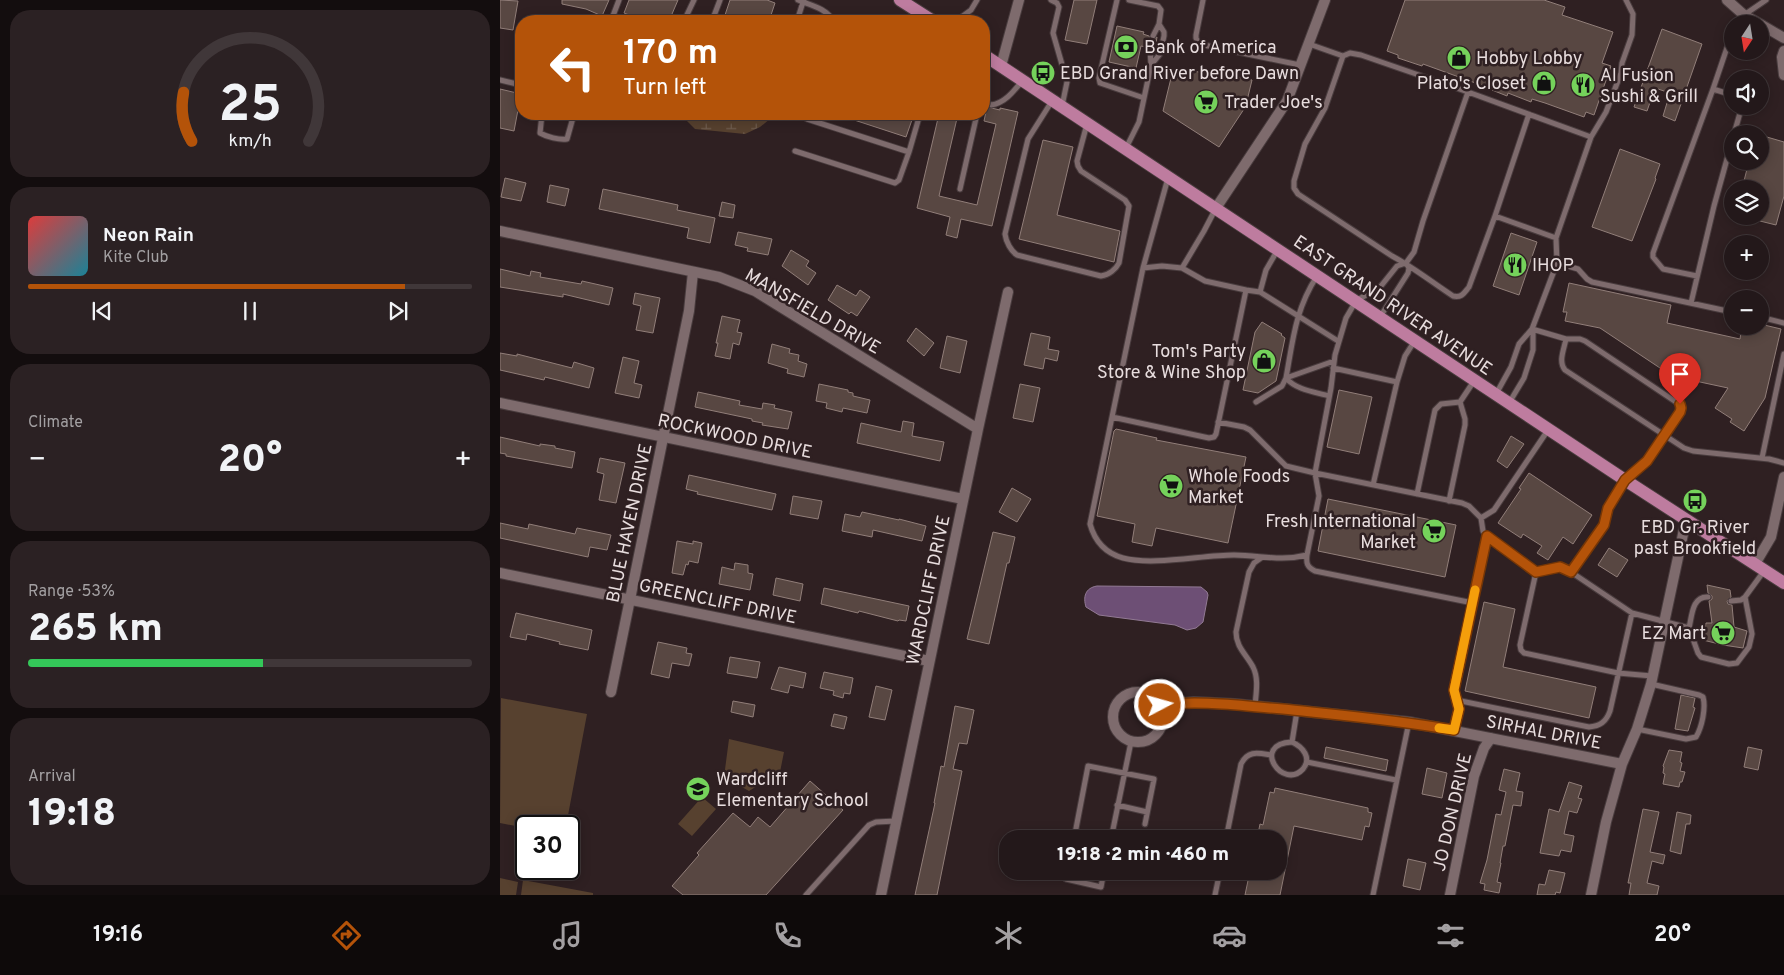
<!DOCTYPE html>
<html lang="en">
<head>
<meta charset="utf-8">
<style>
	:root { --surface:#23181a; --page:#2b2123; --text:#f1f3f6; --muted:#a3a0a2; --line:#403739; --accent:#b45309 }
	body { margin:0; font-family:Overpass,sans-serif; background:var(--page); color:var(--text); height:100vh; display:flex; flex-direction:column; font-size:19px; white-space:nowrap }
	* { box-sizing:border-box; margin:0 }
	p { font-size:16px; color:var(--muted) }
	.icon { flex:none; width:28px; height:28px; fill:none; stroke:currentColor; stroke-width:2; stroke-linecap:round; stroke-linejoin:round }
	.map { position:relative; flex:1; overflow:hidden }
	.drawer { display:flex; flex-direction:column; gap:10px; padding:10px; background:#130d0e; width:500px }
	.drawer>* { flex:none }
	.banner { position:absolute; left:15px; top:15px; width:475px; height:105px; border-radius:20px; box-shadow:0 2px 12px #0003,0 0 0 1px var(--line); background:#b45309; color:#fff; overflow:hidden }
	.needle { width:32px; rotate:192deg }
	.tools { position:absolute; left:1224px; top:15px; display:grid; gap:10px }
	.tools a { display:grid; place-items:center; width:45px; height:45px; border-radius:50%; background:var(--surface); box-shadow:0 2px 12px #0003,0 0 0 1px var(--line); font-size:25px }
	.speed { position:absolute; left:15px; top:815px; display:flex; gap:10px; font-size:25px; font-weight:700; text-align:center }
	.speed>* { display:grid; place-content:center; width:65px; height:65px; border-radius:50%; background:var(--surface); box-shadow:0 2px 12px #0003,0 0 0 1px var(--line); line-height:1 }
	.speed .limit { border:2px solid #111; border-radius:8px; background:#fff; color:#111 }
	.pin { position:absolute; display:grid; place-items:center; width:42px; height:42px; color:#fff; margin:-51px -21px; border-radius:50% 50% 50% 0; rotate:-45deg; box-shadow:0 0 5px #0007 }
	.pin .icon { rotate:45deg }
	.me { position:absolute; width:55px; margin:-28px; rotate:84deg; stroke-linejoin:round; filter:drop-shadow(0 0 4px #0008) }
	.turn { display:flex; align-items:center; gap:18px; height:105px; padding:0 25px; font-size:22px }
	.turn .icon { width:65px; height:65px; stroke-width:2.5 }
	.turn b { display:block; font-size:35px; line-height:42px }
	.big { font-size:38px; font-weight:800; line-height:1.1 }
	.drawer .card { flex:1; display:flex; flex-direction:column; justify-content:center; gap:8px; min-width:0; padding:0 18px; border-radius:20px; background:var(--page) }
	.drawer .dial { align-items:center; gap:0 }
	.dial svg { height:130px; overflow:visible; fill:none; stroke:var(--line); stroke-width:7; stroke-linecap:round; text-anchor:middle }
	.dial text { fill:var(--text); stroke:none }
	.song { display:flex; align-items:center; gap:15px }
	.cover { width:60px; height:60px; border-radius:8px; background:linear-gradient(135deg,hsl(0 70% 55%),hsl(190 70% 35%)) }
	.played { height:5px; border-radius:2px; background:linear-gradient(90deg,var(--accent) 85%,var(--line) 85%) }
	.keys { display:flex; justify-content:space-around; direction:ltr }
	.heat { display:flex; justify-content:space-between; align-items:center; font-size:28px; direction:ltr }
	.charge { height:8px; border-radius:4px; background:linear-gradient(90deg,#34c759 53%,var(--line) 0) }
	.trip { position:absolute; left:499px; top:830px; width:288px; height:50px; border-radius:20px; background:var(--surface); box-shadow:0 2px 12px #0003,0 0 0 1px var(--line); font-weight:800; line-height:50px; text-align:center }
	.dock { display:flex; height:80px; justify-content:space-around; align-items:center; background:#0e0a0a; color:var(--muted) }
	.dock .icon { width:35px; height:35px }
	.dock .selected { color:var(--accent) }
	.dock b { font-size:22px; color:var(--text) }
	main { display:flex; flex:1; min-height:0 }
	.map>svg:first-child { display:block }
	.wetland { fill:url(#wetland-marsh) }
	.green { fill:#57412f }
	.water { fill:#6d4f75; stroke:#927a94 }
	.building { fill:#584742; stroke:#917e79 }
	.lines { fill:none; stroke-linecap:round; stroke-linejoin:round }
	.service-casing { stroke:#493c3e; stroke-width:7 }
	.minor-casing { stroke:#493c3e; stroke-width:12 }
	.primary-casing { stroke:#493c3e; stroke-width:14 }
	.service { stroke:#7e6b6d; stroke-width:5 }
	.minor { stroke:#7e6b6d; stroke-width:10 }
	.primary { stroke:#be7c9f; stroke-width:12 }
	.route-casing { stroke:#753606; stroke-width:12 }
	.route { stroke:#b45309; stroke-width:9 }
	.slow { stroke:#f59e0b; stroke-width:9 }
	.labels { text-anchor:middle; stroke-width:5; stroke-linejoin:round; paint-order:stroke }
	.poi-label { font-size:18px; fill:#e8ddde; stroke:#2f2022; text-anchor:start }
	.street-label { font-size:18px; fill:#e8ddde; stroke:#2f2022 }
</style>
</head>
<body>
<main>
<section class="drawer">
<div class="card dial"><svg viewBox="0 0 100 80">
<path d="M14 69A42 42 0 1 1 86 69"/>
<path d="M14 69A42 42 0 0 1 9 39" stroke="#b45309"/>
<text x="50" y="56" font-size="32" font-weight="700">25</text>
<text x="50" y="72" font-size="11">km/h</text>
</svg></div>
<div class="card">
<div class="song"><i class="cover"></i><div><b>Neon Rain</b><p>Kite Club</p></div></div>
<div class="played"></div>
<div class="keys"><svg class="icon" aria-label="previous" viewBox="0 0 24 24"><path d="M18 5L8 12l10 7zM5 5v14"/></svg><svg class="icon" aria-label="pause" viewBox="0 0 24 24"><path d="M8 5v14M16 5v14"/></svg><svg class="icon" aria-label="next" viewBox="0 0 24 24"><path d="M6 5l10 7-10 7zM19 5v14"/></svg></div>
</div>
<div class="card"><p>Climate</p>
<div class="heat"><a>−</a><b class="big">20°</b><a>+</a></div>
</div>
<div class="card"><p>Range · 53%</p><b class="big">265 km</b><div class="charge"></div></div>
<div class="card"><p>Arrival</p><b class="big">19:18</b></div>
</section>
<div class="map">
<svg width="1284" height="895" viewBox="0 0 1284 895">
	<defs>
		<pattern id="wetland-marsh" width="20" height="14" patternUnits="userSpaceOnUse" patternTransform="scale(1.25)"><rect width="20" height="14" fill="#57412f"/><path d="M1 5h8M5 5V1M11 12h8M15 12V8" fill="none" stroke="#6f5c4d"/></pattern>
	</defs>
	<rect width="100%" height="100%" fill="#2f2022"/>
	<path class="wetland" d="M183,114H276L260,127L245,134L195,129L183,117Z"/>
	<path class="green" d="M1,698L87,714L66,826H26V828L0,823Z
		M229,739L284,752L280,772L249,791L224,777Z
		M202,797L216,809L192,836L178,824Z
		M0,878L18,882L16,895H0Z
		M23,880L93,893V895H21Z"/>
	<path class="water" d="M597,586L701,587L707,592L708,595L703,622L696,628L687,630L675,625L599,615L586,607C583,597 585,588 597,586Z"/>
	<path class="building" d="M0,0L18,1L13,30L0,28Z
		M62,0H109L102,16L86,9L62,4Z
		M129,0H178L169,21H145L124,13Z
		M230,0H267L275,3L269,21H223Z
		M574,0H597L587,44L565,40Z
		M905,0H1044L1065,7L1062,15L1113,32L1102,63L1111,66L1094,115L1086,112L1084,117L1045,103L1032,99L1031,102L1008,93L1007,96L992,90V89L923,64L922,66L898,58V55L887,51Z
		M617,26L644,32L643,34L649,36L652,40L657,37L655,49L652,44H648L646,47L641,46L636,68L609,62Z
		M1162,29L1202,44L1175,121L1163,116L1170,93L1155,88L1147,111L1134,107Z
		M703,69L752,80L745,109H744L719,147L663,111L672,74L688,77L689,70L703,73Z
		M0,89L21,94L14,131L0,128Z
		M487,107L500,110V108L518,112L492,226L461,219L457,238L446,235L450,217L417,208L439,114H458L439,196L477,205L496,124L484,121Z
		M343,114H414L406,137L342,116Z
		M1260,135L1284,142V196L1276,225L1260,221V189H1242L1249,161H1260Z
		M543,140L573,147L557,215L620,231L614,262L519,239Z
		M1120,149L1160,164L1155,178L1156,179L1132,241L1092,227Z
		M5,178L26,183L21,201L1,197Z
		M50,185L69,189L65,206L47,202Z
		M103,189L178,205L177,210L215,218L210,243L187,238L189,228L99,209Z
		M222,202L235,205L233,218L219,216Z
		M238,232L272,239L268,255L247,251L248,248L235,245Z
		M1011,233L1037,242L1019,295L993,286Z
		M291,250L309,261L306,266L316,273L308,285L282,266Z
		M0,269L30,276L31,271L41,273L40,277L81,284L82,281L113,288L109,305L63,294V297L0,287Z
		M1069,283L1171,305L1167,323L1240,339L1242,326H1260V324L1281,329L1265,398L1244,431L1230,422L1232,419L1215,408L1228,388L1172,376L1100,328L1065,321L1067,312H1063Z
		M337,285L356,296L360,290L370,297L357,316L351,312L349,314L328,300Z
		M135,293L160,298L153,333L136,330L141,306L133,304Z
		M222,316L240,320L237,332L242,333L239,345L233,343L230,359L215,356L218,343H216Z
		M762,322L782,334L781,335L785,338L776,381L758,393L743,390L755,332Z
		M416,328L434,343L424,356L407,341Z
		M531,333L550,337L548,349L559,351L557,361L545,358L543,369L524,365Z
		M447,336L467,341L460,373L440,368Z
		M272,344L290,349L289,353L299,355L298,361L307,364L304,377L287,373L288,369L268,363Z
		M0,353L17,356V354L72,368L74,362L94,368L89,388L45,377L44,380L0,370Z
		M123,357L139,361L134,383L142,385L139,398L115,393Z
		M319,384L348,390V392L353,393V396L370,400L367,413L343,408L342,412L326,408L327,403L316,401Z
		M520,384L540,388L533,422L513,418Z
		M839,390L872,397L859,454L827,447Z
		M198,392L240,401L239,405L262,409L263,403L275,405L274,408L292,412L288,429L262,425L263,423L252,421V419L195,407Z
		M403,421L414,423L412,436L444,442L440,461L357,443L361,423L401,432Z
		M616,429L657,438L656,440L746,457L728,543L656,528L652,546L632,542L635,524L597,516L614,431Z
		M1011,436L1024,444L1007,468L997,461Z
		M0,437L40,446V444L55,446V448L75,452L72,468L6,456V454L0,453Z
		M100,458L125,463L116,503L99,500L104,474L97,472Z
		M1029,473L1092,515L1073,544L1063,537L1048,560L1037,553L1042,546L1023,534L1021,538L998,523L1021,489L1019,488Z
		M189,475L276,494L272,510L197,494L198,492L186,489Z
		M512,488L531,499L517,522L499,512Z
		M293,496L322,501L318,519L290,514Z
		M828,499L956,525L945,577L818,551Z
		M362,512L399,520V519L426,526L422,541L373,530L372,537L342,531L345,514L360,517Z
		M0,523L28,529L29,524L75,534L77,528L111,535L107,550L90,547L88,557L0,538Z
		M493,532L515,537L509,563H507L489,644L467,639Z
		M177,541L193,544V541L202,543L198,563L189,561L188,565L186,564L183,575L172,573Z
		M1109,548L1128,560L1117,577L1098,565Z
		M235,563L248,565V573L253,574L250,590L219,584L222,567L234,570Z
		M276,578L303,584L300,601L273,595Z
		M1207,585L1230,590L1231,597L1227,601L1228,604L1232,605L1234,627L1247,631L1243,648L1223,645L1203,640L1206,623H1212L1209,601L1212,599V596L1208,593Z
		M324,588L409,606L406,621L399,620L398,621L359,611L358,613L321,604Z
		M984,602L1015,609L1003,667L1096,687L1089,718L965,691Z
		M16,613L92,630L88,650L59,644L60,642L27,634L26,640L10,637Z
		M158,642L187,648L186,653L192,654L189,666L172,663L169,678L151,674Z
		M230,657L260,662L257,678L227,673Z
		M279,667L306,673L303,688L290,685L288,693L271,689Z
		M324,672L353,678L350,694L344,693L343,698L333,695L334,691L320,688Z
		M376,686L392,690L385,720L369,717Z
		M1181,695L1195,698L1193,707L1195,708L1188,731L1175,729Z
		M233,701L255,705L253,717L231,712Z
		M455,706L474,710L467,744L459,743L453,769L462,771L437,895H415L435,803H434L441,766L444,767Z
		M334,714L347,717L344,729L331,726Z
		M826,747L888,760L886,771L824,758Z
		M1248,747L1262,750L1258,770L1244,767Z
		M1169,750L1182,752L1180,762L1182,763L1180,771L1185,772L1182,782H1180L1179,787L1163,784L1165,774L1163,773L1164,767L1163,766Z
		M927,768L947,773L942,798L922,794Z
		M1004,769L1020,773L1016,791L1023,792L1021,806L1013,805L1005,846H1003L1000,863H1001L997,882L1001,883L999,893L984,890L985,884L980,883L987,860L996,814L1001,815L1006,792L999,790Z
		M310,781L343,810L266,895H183L172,886L199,855L197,853L233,813L250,827L258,817L270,827Z
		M1069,782L1082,786L1078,798L1082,799L1077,813L1069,811L1064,834L1074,836L1071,852L1061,850L1059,856L1040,853L1049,809L1059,812Z
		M775,788L868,808V812L872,813L869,827L865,826L862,840L794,826L780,895H745L750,871H778V839H757L760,824L763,825L770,792L774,793Z
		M1143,809L1159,812L1150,852L1165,855L1163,864L1152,861L1147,883L1159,886L1157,895H1129L1131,883H1128Z
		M1177,812L1191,815L1190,824H1186L1181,854L1170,851Z
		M908,859L926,863L920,890L903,886Z
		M1049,870L1065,873L1060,893L1056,892L1055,895H1037L1039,884L1045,885Z"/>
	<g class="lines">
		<defs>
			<path id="service" d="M304,0L303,2C314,6 328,10 333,21
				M551,0L557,3L559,7L553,33L567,82L562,106
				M617,0L599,78L600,83L644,98
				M703,0L696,35V38L699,44L800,65
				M111,21L119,0
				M184,21L194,0
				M212,21L220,0
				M297,21L303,2L298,0
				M456,21L471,10L477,0
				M1238,24L1244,15L1266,0
				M1232,33L1213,89L1232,95
				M653,36L659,24
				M809,44L843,56L850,53L861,55L968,92L923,221L914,252L906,263
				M650,48L651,65
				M843,56L825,108L805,144L794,181V188L798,194L892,256C913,267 933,283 953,296C962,298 964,293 969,287L995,216L1056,238
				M0,80L21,85
				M968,92L1091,137
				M484,96L488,103L491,105C505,103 514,91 522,81
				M552,101L528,139L505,234C506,242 511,251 517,255L601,276C609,275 616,269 619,263L629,206L625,200L581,171L578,166L577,161L587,124
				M42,114L40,133C47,137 59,140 67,139L74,114
				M307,119L409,152L420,114
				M1234,134L1242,106
				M626,148L639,122L651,65L660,54L664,36V32L659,24L661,10L658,6L629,0
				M295,151L395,183L399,180L409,152
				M668,178L643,268L612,417L709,438L714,437L716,434L746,290L705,281L682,268L704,231L716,208
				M460,189L477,114
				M995,216L1029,114
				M1057,263L1078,269L1087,279L1092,282L1232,312
				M643,268L662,266L682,268
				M817,276C795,310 793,340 786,378C796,390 815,392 829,396
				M1197,276L1163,269L1153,257V253L1213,89
				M746,290L760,292L838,341
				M760,292L766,270L777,251
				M1191,303L1214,206L1232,141
				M1260,317L1284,323
				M1032,329L1066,339H1080L1085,341L1179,404L1181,408L1180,412L1147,461L1125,480L1108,508L1104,525L1071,572
				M1066,339C1064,349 1058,362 1065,370L1184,448L1193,451L1269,459L1284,463
				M833,368L897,382
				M996,394L1011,367L1019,344L1032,329L1057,263L1056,238L1091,137L1106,112L1121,73L1122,63L1132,35L1133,14L1126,0
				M756,402L782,386L786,378L834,361
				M1009,403L1024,378L1033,350V329
				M612,417L590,524C595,542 605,553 623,558C653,566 702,555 734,555C761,555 779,562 807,555
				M718,422L744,427L750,430L786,466L815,473L831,388L835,355L846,318L856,301L881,286L897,266L906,263L909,268L908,273L880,317
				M1262,458L1284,354
				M873,485L897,382L905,356L914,342
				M917,494L935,410L941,404L960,402L974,381
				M949,501L965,425V419L960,402
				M981,518L983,531L987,536L1036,572L1055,567L1065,568L1132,613L1189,628L1198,653L1201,657L1229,664L1237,663L1249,647L1252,634L1245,597L1264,571
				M1036,572L1020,645L1021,650L1024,653L1118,673L1152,676
				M1231,601L1241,600L1245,597
				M973,603L815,571C807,567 806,563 807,555L819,496L815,473L962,503L969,506L981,518L994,510L1048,430
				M1189,628C1192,616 1192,596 1208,597
				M956,700L1089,727C1100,726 1106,722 1110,711L1132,613
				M755,706C756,693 759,679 753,667C746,654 736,647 736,632L749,572L754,563L761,558
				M1137,729L1186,739L1196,737C1202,727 1206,708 1203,697L1199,695L1151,684
				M954,731L959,709L954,690L987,536
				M792,742C803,747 812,758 803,769C783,791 750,744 792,742Z
				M792,742L797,711
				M807,762L896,780
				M617,805L647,812
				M574,839L588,766L654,779L645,824
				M611,839L631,742
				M726,839L741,764C748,750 758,753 771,755
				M568,871L566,879L601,887L604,871
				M306,895L369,825L376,822L396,821
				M715,895L720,871
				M873,895L909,722"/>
			<path id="minor" d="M1227,0L1244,15L1260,24
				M1260,24L1284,38
				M1284,51L1282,57L1284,75
				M501,66L519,0
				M716,208L787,101L825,0
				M0,231L219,277L255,291L478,429
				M0,403L463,499
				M1255,564L1271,537L1284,477
				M0,573L429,661
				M613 717a25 25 0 1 1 50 0a25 25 0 1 1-50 0Z
				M111,692L189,311L193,272
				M660,705L694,702L735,704L909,722L1122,764
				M381,895L478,429L508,292
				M950,895L974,776L984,748L991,738
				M1091,895L1106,822L1116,786L1122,764L1137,729L1151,684L1186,520"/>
			<path id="primary" d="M400,0L433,21
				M484,55L1125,480L1284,583"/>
		</defs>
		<use href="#service" class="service-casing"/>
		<use href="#minor" class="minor-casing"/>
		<use href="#primary" class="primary-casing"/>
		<use href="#service" class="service"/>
		<use href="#minor" class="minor"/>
		<use href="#primary" class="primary"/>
	</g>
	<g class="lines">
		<defs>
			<path id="route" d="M660,705C702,700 741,706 783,709C840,715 897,720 954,730L959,709L954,690L987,536L1036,572L1060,567L1071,572L1104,525L1108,508L1125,480L1147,461L1180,412L1181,408L1180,404"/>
		</defs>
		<use href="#route" class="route-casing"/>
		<use href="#route" class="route"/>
		<path class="slow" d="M939,728L954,730L959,709L954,690L975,590"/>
	</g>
	<defs>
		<symbol id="bank-disc" viewBox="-11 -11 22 22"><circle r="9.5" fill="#75d25b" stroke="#2f2022"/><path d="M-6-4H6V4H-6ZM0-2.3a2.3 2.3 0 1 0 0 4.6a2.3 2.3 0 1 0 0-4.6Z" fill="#111"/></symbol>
		<symbol id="shop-disc" viewBox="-11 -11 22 22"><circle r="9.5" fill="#75d25b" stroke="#2f2022"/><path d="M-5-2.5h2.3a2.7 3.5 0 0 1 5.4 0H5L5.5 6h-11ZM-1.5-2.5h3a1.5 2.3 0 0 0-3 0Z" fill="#111"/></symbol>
		<symbol id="bus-disc" viewBox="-11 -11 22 22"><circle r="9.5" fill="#75d25b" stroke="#2f2022"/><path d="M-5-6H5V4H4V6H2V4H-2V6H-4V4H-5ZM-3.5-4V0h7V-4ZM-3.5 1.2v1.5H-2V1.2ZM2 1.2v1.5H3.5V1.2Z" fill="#111"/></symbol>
		<symbol id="restaurant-disc" viewBox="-11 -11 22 22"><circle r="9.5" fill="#75d25b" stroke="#2f2022"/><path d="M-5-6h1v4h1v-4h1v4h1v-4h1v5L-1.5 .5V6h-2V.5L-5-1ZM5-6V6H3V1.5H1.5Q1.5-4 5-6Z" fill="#111"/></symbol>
		<symbol id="supermarket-disc" viewBox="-11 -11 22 22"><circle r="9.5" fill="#75d25b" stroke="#2f2022"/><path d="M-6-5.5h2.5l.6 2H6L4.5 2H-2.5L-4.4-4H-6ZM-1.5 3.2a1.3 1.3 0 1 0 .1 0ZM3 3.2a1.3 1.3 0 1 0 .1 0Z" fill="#111"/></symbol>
		<symbol id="school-disc" viewBox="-11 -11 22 22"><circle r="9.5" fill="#75d25b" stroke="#2f2022"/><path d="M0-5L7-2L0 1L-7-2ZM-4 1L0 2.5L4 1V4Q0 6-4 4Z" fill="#111"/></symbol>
	</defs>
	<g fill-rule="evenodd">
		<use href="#bank-disc" x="612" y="33" width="28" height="28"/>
		<use href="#shop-disc" x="945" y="44" width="28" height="28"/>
		<use href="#bus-disc" x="529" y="59" width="28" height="28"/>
		<use href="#shop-disc" x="1030" y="69" width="28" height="28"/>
		<use href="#restaurant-disc" x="1069" y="71" width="28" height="28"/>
		<use href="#supermarket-disc" x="692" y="88" width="28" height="28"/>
		<use href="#restaurant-disc" x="1001" y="251" width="28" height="28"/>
		<use href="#shop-disc" x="750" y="347" width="28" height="28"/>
		<use href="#supermarket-disc" x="657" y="472" width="28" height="28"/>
		<use href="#bus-disc" x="1181" y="487" width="28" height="28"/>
		<use href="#supermarket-disc" x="920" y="517" width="28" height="28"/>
		<use href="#supermarket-disc" x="1209" y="619" width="28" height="28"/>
		<use href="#school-disc" x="184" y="775" width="28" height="28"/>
	</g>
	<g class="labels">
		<g class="poi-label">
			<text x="644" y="53">Bank of America</text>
			<text x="976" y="64">Hobby Lobby</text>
			<text x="560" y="79">EBD Grand River before Dawn</text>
			<text x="1100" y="81">AI Fusion<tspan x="1100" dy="21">Sushi &amp; Grill</tspan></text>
			<text x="1026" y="89" text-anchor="end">Plato's Closet</text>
			<text x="724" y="108">Trader Joe's</text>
			<text x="1032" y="271">IHOP</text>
			<text x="746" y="357" text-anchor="end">Tom's Party<tspan x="746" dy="21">Store &amp; Wine Shop</tspan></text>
			<text x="688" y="482">Whole Foods<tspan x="688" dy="21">Market</tspan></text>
			<text x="916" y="527" text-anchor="end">Fresh International<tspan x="916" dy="21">Market</tspan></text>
			<text x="1195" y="533" text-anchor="middle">EBD Gr. River<tspan x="1195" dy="21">past Brookfield</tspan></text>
			<text x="1206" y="639" text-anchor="end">EZ Mart</text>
			<text x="216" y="785">Wardcliff<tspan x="216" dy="21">Elementary School</tspan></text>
		</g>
		<g class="street-label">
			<text transform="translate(893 305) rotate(34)" y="6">EAST GRAND RIVER AVENUE</text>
			<text transform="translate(313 311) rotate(30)" y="6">MANSFIELD DRIVE</text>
			<text transform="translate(235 436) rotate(12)" y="6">ROCKWOOD DRIVE</text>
			<text transform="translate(129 523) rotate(-78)" y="6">BLUE HAVEN DRIVE</text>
			<text transform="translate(428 590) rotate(-78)" y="6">WARDCLIFF DRIVE</text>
			<text transform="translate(218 601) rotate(12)" y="6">GREENCLIFF DRIVE</text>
			<text transform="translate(1044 732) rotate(11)" y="6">SIRHAL DRIVE</text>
			<text transform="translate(952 812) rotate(-77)" y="6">JO DON DRIVE</text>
		</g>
	</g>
</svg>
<div class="tools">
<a><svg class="needle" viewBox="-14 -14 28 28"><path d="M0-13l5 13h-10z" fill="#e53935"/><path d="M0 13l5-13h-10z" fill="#a3a0a2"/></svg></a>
<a><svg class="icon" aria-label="sound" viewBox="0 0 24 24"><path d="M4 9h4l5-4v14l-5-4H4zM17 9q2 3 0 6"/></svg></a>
<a><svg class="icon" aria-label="search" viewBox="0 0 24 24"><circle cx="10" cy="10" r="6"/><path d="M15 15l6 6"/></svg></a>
<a><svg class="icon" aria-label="layers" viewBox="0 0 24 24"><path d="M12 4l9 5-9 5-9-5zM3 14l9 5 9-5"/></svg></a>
<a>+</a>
<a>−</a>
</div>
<div class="speed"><div class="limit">30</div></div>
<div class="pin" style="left:1180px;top:404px;background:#d93025"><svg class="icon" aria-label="arrive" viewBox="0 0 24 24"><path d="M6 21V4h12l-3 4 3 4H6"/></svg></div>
<svg class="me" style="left:660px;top:705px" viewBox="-20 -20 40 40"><circle r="17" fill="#b45309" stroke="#fff" stroke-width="3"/><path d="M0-11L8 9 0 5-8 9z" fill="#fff"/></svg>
<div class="trip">19:18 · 2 min · 460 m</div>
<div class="banner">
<div class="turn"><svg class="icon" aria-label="left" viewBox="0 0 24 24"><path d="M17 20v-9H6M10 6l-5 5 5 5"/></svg><div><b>170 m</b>Turn left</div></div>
</div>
</div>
</main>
<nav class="dock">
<b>19:16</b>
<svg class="icon selected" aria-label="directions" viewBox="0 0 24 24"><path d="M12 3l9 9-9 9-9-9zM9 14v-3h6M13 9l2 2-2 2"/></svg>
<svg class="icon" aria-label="music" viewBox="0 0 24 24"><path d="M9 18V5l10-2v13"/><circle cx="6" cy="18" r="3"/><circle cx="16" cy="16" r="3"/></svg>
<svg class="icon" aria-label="phone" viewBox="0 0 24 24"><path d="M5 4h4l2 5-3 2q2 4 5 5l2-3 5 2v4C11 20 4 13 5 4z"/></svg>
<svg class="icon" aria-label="climate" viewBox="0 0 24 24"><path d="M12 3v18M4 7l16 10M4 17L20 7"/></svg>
<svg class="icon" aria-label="car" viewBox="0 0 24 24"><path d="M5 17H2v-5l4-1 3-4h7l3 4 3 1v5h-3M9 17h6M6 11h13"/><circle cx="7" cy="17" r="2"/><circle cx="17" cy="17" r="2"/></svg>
<svg class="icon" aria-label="filters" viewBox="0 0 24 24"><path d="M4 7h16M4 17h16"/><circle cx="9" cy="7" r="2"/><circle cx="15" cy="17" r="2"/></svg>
<b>20°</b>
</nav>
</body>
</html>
